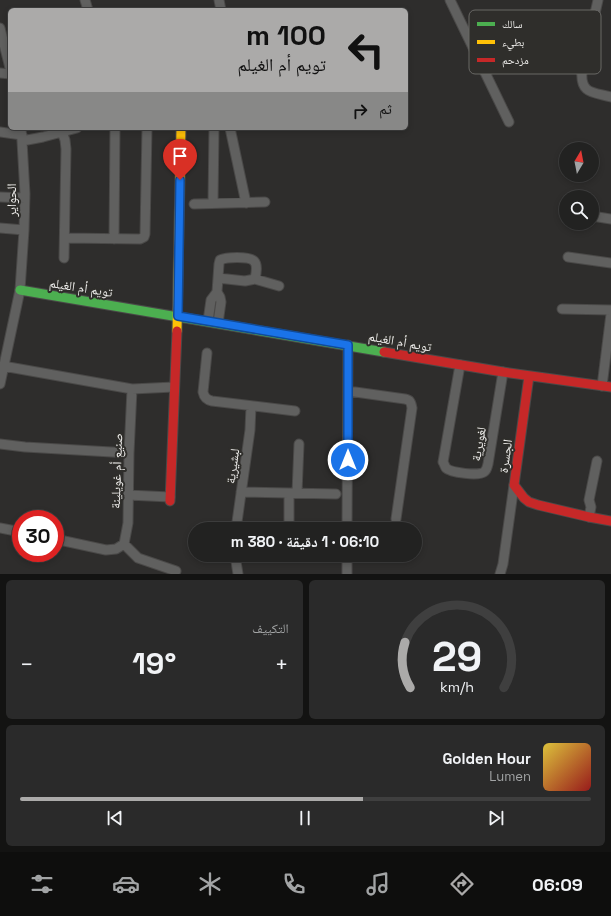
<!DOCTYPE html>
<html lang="ar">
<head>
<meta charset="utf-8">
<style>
	:root { --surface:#222221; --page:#2a2a2a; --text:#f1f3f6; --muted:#a2a4a5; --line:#3f3f3f; --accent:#abaaa9 }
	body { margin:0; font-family:"Space Grotesk","Noto Naskh Arabic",sans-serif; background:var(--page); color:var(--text); direction:rtl; height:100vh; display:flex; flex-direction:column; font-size:15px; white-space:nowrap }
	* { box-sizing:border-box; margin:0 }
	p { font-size:13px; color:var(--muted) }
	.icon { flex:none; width:22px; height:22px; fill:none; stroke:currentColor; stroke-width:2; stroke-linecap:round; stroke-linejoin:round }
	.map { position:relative; height:574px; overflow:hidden; direction:ltr }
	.panel { display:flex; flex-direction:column; gap:6px; padding:6px; background:#131312; flex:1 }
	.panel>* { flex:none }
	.banner { position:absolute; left:8px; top:8px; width:400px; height:122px; border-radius:6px; box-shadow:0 2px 6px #0003,0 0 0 1px var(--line); direction:rtl; background:#abaaa9; color:#111; overflow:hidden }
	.needle { width:26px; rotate:10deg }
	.buttons { position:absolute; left:559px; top:142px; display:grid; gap:8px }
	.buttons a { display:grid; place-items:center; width:40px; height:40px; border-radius:50%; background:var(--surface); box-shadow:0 2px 6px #0003,0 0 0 1px var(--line); font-size:20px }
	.speed { position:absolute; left:12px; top:510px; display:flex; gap:8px; font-size:20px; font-weight:700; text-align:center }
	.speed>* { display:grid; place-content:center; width:52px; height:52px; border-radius:50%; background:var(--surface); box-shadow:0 2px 6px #0003,0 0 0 1px var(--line); line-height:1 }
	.speed .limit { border:6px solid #d22; background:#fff; color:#111 }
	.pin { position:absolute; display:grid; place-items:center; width:34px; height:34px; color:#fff; margin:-41px -17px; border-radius:50% 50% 50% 0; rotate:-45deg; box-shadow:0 0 4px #0007 }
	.pin .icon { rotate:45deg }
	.me { position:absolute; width:44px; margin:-22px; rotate:0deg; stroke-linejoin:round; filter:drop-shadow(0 0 3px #0008) }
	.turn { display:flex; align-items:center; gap:14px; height:84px; padding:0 16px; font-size:18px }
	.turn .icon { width:52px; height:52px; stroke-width:2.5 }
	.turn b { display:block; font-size:28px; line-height:34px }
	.then { display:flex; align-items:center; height:38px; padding:0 16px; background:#0003; gap:8px; font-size:15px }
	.big { font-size:30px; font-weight:700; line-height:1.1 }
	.panel .widget { flex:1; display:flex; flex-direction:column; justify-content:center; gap:6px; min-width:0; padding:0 14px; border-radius:6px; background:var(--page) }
	.panel .dial { align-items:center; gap:0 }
	.dial svg { height:104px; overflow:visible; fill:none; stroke:var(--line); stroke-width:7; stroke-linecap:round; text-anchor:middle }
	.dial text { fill:var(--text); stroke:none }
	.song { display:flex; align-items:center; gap:12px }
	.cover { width:48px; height:48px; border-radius:6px; background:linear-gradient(135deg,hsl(50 70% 55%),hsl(0 70% 35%)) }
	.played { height:4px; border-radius:2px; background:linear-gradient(90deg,var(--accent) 60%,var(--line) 60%) }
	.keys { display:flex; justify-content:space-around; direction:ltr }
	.heat { display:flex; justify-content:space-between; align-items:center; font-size:22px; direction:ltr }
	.panel .tiles { flex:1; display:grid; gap:6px; grid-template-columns:1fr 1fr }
	.widget:last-child { grid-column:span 2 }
	.trip { position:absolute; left:188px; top:522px; width:234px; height:40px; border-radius:20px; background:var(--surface); box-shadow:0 2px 6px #0003,0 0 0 1px var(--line); font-weight:700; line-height:40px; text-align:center; direction:rtl }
	.tabs { display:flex; height:64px; justify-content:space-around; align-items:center; background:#0e0e0d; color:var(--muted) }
	.tabs .icon { width:28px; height:28px }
	.tabs .active { color:var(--accent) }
	.tabs b { font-size:18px; color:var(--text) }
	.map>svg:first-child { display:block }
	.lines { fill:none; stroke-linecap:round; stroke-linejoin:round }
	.street-casing { stroke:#4a4948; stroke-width:11 }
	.fast-casing { stroke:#4a4948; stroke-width:11 }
	.slow-casing { stroke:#4a4948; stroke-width:11 }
	.jam-casing { stroke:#4a4948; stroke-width:11 }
	.street { stroke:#60605f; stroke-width:9 }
	.fast { stroke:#4caf50; stroke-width:9 }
	.slow { stroke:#ffc107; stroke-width:9 }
	.jam { stroke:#c62828; stroke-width:9 }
	.route-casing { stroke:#114b97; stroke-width:10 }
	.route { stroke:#1a73e8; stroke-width:7 }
	.labels { text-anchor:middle; stroke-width:4; stroke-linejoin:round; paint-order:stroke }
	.street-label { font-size:13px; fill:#efeeec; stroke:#2f2e2b }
	.key { fill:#2f2e2b; stroke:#696865; stroke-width:1 }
	.key-label { font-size:11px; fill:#efeeec }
</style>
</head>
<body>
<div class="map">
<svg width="611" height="574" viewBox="0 0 611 574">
	<rect width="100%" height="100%" fill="#2e2d2c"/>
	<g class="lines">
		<defs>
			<path id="street" d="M85,0L88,10
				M219,0L221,10
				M450,0L509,122
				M598,0L582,71C580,94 593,92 611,97
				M0,28L10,68
				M0,73L10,74
				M230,128L246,203
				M0,132L22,135
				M62,132L65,140L66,149L64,258
				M22,141L43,137L77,128
				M0,197L25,198
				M213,203L214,128
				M194,204L265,202
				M592,216L611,219
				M0,228L24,230
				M65,238L140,239L144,237L145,234L147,128
				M114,239L115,128
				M568,257L611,263
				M255,279L279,286
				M217,292L220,297L221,302L218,323
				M562,309L611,310
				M208,321L211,300L217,292L219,264L220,260C226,257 249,256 254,261C258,265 256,274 255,279L245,281L218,278
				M207,353L203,392C204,397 207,400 212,401L295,411
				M460,365L443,462C444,463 445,467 446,468C451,473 479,476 484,472C487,470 487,467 488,464L503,372
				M3,366L132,389L174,387
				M0,384L20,290L24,230L25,194L22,141L21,128
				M602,386L611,314
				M348,391L405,399C410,400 411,402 412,408L396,519
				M0,444L25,447L129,453
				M241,492L336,494
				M289,493V527
				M297,493L299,444
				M128,495L170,497
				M589,517L591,507L589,500L597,461
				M0,528L21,532
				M236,529L250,430L251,406
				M347,529L348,345
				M55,539L106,550L116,549L124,544L128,523L129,453L132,389
				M124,544L138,558L176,571
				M235,555L238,574
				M347,574V555
				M500,574L503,564L514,485"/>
			<path id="fast" d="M20,290L384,352"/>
			<path id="slow" d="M177,331L181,128"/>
			<path id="jam" d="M384,352L503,372L611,387
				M529,376L514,485L524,498L529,502L538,505L589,517L611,521
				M170,501L177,331"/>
		</defs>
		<use href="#street" class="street-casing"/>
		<use href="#fast" class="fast-casing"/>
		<use href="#slow" class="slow-casing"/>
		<use href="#jam" class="jam-casing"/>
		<use href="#street" class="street"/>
		<use href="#fast" class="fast"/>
		<use href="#slow" class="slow"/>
		<use href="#jam" class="jam"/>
	</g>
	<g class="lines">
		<defs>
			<path id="route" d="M180,180L178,316L348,345V460"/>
		</defs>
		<use href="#route" class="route-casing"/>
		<use href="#route" class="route"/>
	</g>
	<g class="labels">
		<g class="street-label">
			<text transform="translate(11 200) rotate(-90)" y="5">الحواير</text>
			<text transform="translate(81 287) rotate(9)" y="5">تويم أم الغيلم</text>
			<text transform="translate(400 341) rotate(10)" y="5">تويم أم الغيلم</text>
			<text transform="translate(478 444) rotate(-80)" y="5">لغويرية</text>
			<text transform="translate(505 456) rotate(-82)" y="5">الجسرة</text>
			<text transform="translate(232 466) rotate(-82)" y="5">لبشيرية</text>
			<text transform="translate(116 471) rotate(-88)" y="5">صنيع أم غويلينة</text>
		</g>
	</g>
	<rect x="469" y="10" width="132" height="64" rx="6" class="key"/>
	<rect x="477" y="22" width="18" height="4" fill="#4caf50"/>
	<rect x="477" y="40" width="18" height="4" fill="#ffc107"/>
	<rect x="477" y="58" width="18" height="4" fill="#c62828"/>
	<g class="key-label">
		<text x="502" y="28">سالك</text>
		<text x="502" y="46">بطيء</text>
		<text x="502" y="64">مزدحم</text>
	</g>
</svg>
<div class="buttons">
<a><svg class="needle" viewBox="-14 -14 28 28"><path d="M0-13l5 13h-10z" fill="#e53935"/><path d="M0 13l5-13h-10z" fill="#a2a4a5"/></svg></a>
<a><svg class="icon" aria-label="search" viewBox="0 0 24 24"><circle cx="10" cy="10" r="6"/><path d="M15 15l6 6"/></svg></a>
</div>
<div class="speed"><div class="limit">30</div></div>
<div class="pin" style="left:180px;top:180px;background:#d93025"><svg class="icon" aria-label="arrive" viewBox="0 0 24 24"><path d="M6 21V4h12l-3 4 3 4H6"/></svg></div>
<svg class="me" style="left:348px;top:460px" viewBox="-20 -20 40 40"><circle r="17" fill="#1a73e8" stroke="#fff" stroke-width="3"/><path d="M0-11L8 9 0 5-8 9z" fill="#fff"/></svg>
<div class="trip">06:10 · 1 دقيقة · 380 m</div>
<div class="banner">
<div class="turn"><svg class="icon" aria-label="left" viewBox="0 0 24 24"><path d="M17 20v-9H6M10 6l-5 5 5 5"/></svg><div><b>100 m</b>تويم أم الغيلم</div></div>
<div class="then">ثم<svg class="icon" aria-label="right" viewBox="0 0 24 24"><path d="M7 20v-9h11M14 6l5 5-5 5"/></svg></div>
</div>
</div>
<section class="panel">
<div class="tiles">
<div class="widget dial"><svg viewBox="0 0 100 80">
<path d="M14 69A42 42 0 1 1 86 69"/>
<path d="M14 69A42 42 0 0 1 10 34" stroke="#abaaa9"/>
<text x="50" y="56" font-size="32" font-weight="700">29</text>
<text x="50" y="72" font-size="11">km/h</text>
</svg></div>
<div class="widget"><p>التكييف</p>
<div class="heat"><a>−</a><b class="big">19°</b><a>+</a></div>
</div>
<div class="widget">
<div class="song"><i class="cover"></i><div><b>Golden Hour</b><p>Lumen</p></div></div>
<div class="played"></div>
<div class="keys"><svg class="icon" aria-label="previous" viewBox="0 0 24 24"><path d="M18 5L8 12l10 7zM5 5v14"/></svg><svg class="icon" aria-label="pause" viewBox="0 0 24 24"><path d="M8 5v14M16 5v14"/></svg><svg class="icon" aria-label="next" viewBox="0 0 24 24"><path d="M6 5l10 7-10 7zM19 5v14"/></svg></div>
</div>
</div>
</section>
<nav class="tabs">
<b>06:09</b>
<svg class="icon active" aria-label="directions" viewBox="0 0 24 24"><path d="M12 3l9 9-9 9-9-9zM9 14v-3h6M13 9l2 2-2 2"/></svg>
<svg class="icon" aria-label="music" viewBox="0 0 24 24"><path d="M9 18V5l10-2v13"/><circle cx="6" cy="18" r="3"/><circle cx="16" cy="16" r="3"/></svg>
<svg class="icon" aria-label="phone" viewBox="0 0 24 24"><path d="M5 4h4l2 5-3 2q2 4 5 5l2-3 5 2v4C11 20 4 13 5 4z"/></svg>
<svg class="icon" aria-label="climate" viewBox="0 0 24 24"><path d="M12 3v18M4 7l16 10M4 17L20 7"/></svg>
<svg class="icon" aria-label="car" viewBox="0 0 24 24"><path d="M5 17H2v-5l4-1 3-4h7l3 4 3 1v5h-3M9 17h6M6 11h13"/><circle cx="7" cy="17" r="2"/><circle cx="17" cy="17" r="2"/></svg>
<svg class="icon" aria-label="filters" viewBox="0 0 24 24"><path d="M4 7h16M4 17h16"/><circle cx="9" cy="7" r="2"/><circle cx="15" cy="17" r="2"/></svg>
</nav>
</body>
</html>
